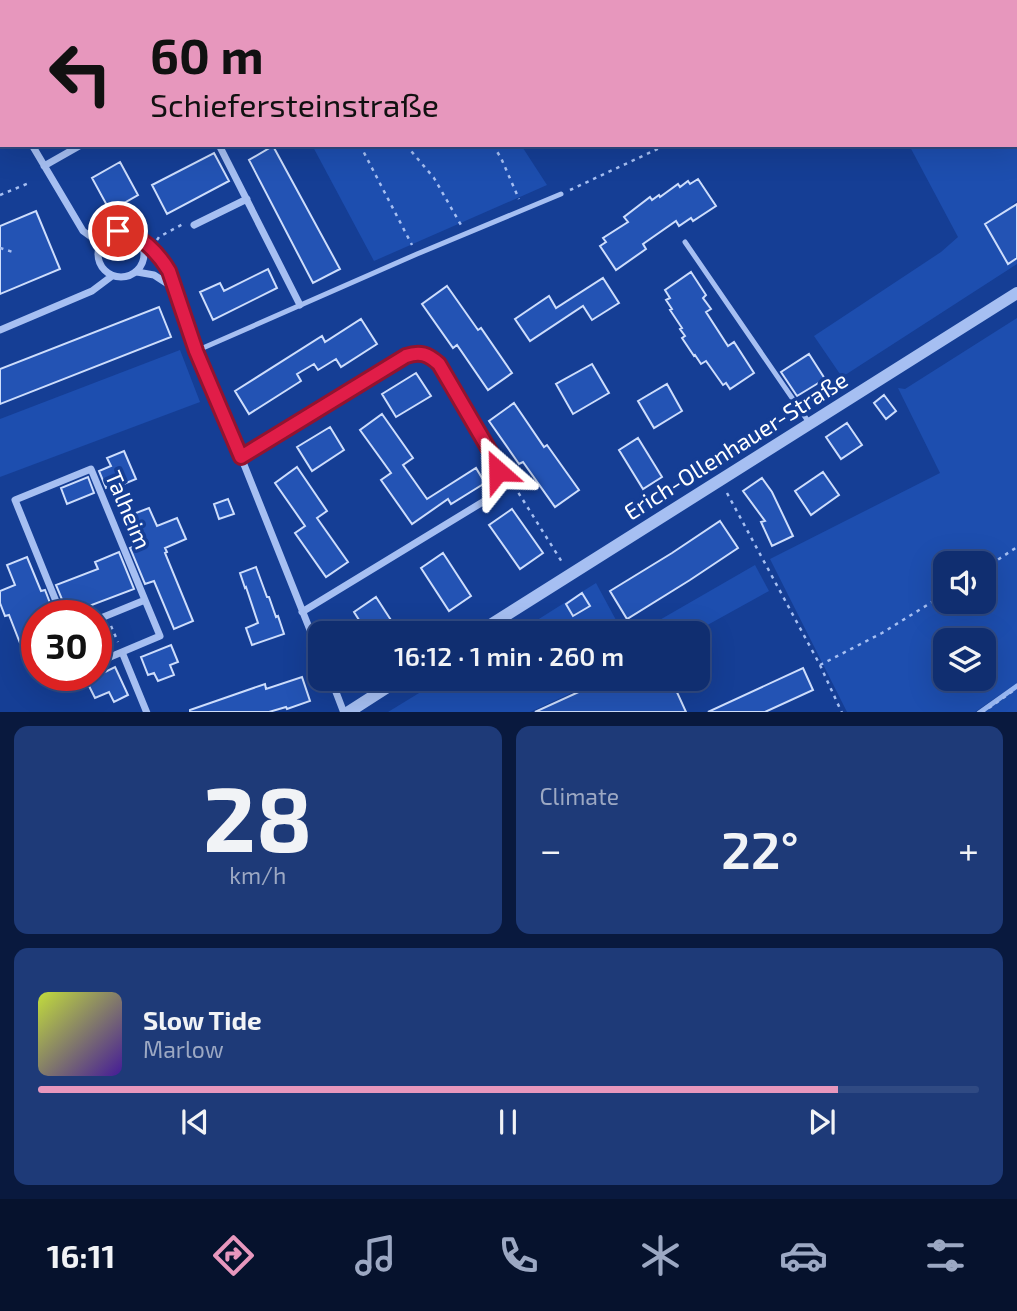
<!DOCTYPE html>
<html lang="en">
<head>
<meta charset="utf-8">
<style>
	:root { --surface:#102e70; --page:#1e3a78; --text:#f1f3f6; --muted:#9ca8c3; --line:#304a83; --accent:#e797bd }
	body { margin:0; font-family:"Exo 2",sans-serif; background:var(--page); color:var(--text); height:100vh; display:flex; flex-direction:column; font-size:26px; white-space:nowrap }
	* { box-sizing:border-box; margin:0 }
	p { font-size:23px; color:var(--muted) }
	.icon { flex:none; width:38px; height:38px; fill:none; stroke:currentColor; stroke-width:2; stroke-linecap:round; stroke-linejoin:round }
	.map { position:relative; height:712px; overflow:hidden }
	.drawer { display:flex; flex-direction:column; gap:14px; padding:14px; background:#09193e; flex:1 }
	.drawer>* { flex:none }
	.hud { position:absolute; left:0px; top:0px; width:1018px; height:147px; box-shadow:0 7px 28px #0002,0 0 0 2px var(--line); background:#e797bd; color:#111; overflow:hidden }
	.controls { position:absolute; left:933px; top:551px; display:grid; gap:14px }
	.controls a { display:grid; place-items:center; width:63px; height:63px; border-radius:14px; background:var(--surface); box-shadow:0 7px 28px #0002,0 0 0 2px var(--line); font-size:35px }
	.speed { position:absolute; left:21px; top:600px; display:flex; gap:14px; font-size:35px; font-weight:700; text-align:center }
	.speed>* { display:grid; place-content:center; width:91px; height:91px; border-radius:50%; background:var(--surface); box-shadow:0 7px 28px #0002,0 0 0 2px var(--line); line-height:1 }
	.speed .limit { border:10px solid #d22; background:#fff; color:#111 }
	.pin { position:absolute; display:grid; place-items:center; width:60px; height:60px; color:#fff; margin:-30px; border:4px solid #fff; border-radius:50%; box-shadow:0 2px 7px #0007 }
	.me { position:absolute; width:77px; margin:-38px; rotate:335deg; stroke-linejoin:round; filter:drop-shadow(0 0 5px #0008) }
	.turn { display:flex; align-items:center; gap:24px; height:147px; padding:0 35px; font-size:32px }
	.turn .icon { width:91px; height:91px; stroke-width:2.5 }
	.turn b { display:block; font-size:49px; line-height:60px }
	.big { font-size:52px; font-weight:600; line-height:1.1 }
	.drawer .card { flex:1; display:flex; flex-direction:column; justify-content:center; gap:10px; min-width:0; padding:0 24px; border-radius:14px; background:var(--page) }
	.drawer .dial { align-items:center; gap:0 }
	.dial b { font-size:91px; line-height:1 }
	.song { display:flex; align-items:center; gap:21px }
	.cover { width:84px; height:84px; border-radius:10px; background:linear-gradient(135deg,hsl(70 70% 55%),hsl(260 70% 35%)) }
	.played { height:7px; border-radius:4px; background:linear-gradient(90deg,var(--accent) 85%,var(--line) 85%) }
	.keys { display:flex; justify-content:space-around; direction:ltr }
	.heat { display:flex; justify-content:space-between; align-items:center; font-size:38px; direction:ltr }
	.drawer .tiles { flex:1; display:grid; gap:14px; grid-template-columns:1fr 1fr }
	.card:last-child { grid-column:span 2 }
	.trip { position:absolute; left:308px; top:621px; width:402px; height:70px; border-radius:14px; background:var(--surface); box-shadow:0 7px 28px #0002,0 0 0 2px var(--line); font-weight:600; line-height:70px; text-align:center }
	.dock { display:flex; height:112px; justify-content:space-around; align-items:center; background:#06122d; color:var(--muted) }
	.dock .icon { width:49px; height:49px }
	.dock .current { color:var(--accent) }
	.dock b { font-size:32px; color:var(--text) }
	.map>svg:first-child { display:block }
	.green { fill:#1d4eaf; fill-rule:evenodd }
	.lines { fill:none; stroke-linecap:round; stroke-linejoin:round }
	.stream { stroke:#98b8f4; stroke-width:5 }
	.building { fill:#2353b4; stroke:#cdddfc; stroke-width:2 }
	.path { stroke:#a6bff2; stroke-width:2.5; stroke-dasharray:3.5 5; stroke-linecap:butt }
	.service { stroke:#a6bff2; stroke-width:5 }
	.minor { stroke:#a6bff2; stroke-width:7 }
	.tertiary { stroke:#a6bff2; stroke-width:12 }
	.route-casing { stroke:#92132f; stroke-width:18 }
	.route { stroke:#e11d48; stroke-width:12 }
	.labels { text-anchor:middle; stroke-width:7; stroke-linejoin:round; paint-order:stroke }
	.street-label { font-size:23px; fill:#fff; stroke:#153e95 }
</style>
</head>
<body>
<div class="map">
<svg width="1017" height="713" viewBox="0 0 1017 713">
	<rect width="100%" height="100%" fill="#153e95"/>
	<path class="green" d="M234,0H431L432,2H235Z
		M1017,7V201L1012,205L1017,214V264L842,377L814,336L941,252L958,237L909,145H1017Z
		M312,145H521L547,185L374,261Z
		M1017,318V683L975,712H847L770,559L940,473L898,388L905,389ZM945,564H984V602H945ZM984,640V679H945V640Z
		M180,350L200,402L0,477V419Z
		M755,565L769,591L693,633H637Z
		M596,583L623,633L515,634Z
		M442,679H602L530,712H388Z
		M1017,689V712H984Z"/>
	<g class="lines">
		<path class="stream" d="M979,713L1017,686"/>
	</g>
	<path class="building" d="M273,146L340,269L313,283L249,160Z
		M214,153L229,181L167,214L152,185Z
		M120,162L138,195L110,211L92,178Z
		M698,179L716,206L693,221L691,218L679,226L676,221L643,244L646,249L616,270L600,246L606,242L603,238L628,222L624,217L650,197L652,200L659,195L660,197L678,184L680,187L688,181L690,184Z
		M1017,204V258L1008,264L985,224Z
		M36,211L60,269L0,294V226Z
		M268,269L277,288L213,320L200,292L220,283L224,291Z
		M691,272L706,295L703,298L711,309L706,312L728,346L734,342L754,373L730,389L726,383L723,385L706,361L701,364L695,355L694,356L682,338L685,336L680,329L682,328L670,310L672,309L666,300L670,298L665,290Z
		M603,278L619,303L592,320L583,306L530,341L515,319L549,296L556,308Z
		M447,286L478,330L481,328L512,373L488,390L457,345L453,348L422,304Z
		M159,307L171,337L0,404V369Z
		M361,319L377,344L341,367L336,359L318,370L314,364L297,374L301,381L249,414L235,391L322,336L325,342Z
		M809,354L825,379L797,396L781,372Z
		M592,364L609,393L573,414L556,384Z
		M416,373L431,396L396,417L382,394Z
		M667,384L682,411L654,428L638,401Z
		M884,395L896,411L886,419L874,403Z
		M514,403L544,447L547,445L579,490L555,507L523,462L519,464L489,421Z
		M382,414L413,458L403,465L427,499L476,468L485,483L451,504L448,499L412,524L381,480L391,473L360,430Z
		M847,423L862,445L841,459L826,437Z
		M330,427L344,450L312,471L297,447Z
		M638,438L662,477L643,489L619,450Z
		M124,451L136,479L119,486L117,483L106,488L99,471L111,466L107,458Z
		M297,467L327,511L317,518L348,562L326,577L295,533L305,526L275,483Z
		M823,472L839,495L811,515L795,491Z
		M88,477L94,493L67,504L61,488Z
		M762,478L772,492L793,536L772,546L761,522L765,521L743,491Z
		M228,499L234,514L219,519L214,504Z
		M149,508L157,526L177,518L186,539L165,548L167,552L165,553L193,621L174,629L154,581L145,584L130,548L139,544L128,516Z
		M512,509L543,553L520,569L489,525Z
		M720,521L738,548L690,580L627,619L610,591L672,553Z
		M119,552L134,589L68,614L56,585L98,569L95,562Z
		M443,553L471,596L449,611L421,568Z
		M27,557L41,591L45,590L55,616H37V636L20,643L9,615L5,616L0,603V591L15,585L7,565Z
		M256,567L267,597H269L276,617L278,616L284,634L252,645L246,628L258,623L246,587L245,588L240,573Z
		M582,593L590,606L573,616L566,604Z
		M376,597L400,634H368L354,612Z
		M171,645L178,662L170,665L174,675L158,681L154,673L148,675L141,657Z
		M115,667L128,695L114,702L109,692L95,698L84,676H97Z
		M803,668L813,690L765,712H708Z
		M302,677L310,701L287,709L286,707L269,712H190V710L265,684L266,689Z
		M607,679H671L686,712H535Z"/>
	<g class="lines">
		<path class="path" d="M284,0L285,2
			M330,0L331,2
			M397,0L398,2
			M1004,2L1008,0
			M0,112L2,111
			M360,145L412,245
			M406,145L434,178L461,225
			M493,145L501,158L519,199
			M570,190L666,145
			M0,195L29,183
			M157,240L159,237L183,224
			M0,248L16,253
			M508,481H511L562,562
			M727,493L820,665L842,713
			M984,569L1017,547
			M111,626L118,642
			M820,665L882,633L945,594
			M982,713L1017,688"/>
		<path class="service" d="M685,242L810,424
			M196,351L417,254L561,194"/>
		<path class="minor" d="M154,0L155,2
			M8,2L11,0
			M0,6L2,5
			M0,91L2,94
			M32,145L83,231L101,244
			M219,145L300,305
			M44,166L81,145
			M194,225L247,199
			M98 254a23 23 0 1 1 46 0a23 23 0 1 1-46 0Z
			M139,239L158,256L169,271L196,351L241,457L320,655
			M137,272L154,275L174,288
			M0,330L92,291L112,276
			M241,457L406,356C420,351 428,354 439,364L495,460C500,478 498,486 486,500L302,612
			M62,616L15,500L91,469L145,600
			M96,620L145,600L160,636L96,663
			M122,652L147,713
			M331,679L344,713"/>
		<path class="tertiary" d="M476,634L1017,293
			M347,713L400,679"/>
	</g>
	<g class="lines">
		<defs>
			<path id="route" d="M118,231C139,232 159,254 169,271L196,351L241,457L406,356C420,351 428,354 439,364L495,460L498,471"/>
		</defs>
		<use href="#route" class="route-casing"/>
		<use href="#route" class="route"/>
	</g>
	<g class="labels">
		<g class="street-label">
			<text transform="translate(736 446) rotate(-32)" y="8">Erich-Ollenhauer-Straße</text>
			<text transform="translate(128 510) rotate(67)" y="8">Talheim</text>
		</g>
	</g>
</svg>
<div class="controls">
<a><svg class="icon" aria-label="sound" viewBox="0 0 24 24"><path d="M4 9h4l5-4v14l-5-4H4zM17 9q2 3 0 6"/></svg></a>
<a><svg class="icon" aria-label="layers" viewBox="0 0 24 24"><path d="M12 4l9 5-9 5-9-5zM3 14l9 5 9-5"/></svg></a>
</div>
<div class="speed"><div class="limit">30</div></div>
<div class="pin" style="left:118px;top:231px;background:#d93025"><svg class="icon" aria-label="arrive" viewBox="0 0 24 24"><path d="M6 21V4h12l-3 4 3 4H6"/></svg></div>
<svg class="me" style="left:498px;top:471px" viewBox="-20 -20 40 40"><path d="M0-17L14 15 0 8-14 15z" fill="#e11d48" stroke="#fff" stroke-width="4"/></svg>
<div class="trip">16:12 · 1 min · 260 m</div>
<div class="hud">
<div class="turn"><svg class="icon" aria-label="left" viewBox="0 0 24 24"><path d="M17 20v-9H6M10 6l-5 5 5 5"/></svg><div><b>60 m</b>Schiefersteinstraße</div></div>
</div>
</div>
<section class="drawer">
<div class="tiles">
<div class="card dial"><b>28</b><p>km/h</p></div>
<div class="card"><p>Climate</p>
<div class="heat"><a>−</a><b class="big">22°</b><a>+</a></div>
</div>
<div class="card">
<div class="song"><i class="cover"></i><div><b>Slow Tide</b><p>Marlow</p></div></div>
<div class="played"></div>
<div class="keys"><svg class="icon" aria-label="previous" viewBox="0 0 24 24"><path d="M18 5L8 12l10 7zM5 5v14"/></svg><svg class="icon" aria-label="pause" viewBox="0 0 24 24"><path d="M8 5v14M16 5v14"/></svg><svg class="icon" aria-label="next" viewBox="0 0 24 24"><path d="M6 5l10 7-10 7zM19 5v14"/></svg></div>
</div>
</div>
</section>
<nav class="dock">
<b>16:11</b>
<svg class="icon current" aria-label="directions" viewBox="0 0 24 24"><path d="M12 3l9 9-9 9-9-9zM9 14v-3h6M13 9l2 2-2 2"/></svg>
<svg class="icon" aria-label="music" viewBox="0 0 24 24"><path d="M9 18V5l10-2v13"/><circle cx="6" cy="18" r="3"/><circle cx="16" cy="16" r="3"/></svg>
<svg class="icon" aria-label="phone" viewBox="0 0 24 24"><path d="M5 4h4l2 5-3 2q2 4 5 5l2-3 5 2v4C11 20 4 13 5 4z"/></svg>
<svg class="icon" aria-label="climate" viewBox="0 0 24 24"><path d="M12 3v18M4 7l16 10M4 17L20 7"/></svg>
<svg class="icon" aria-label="car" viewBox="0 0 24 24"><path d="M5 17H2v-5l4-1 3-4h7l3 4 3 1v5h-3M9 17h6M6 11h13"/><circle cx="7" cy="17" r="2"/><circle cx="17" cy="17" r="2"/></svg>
<svg class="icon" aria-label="filters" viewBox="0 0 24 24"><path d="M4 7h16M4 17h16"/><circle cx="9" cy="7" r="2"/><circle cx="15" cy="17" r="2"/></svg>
</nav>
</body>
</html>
